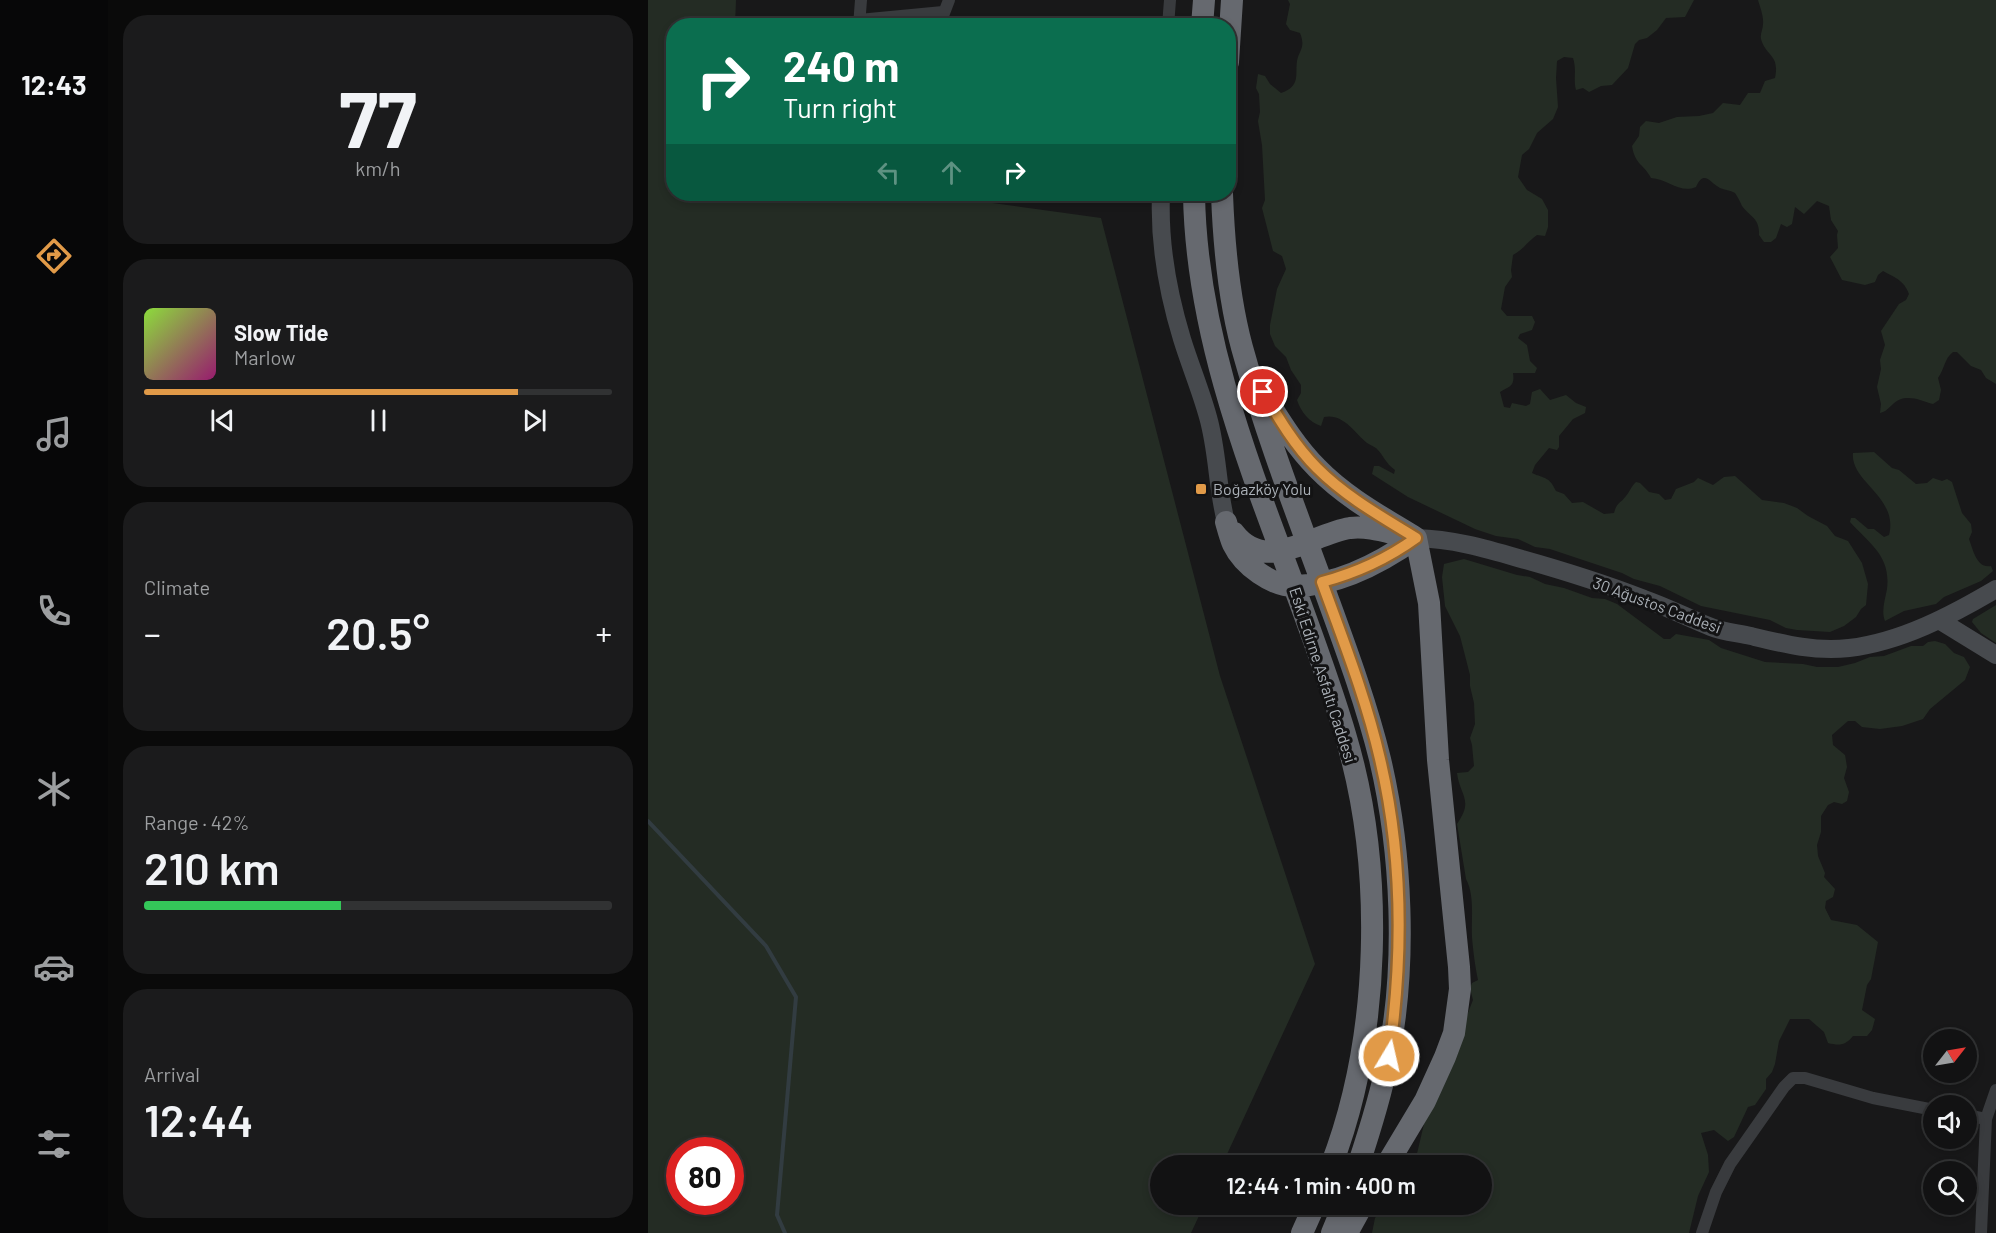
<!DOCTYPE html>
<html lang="en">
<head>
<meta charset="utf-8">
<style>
	:root { --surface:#121213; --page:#1b1b1c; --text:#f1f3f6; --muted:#9c9ea0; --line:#313233; --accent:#e19a48 }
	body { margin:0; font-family:Barlow,sans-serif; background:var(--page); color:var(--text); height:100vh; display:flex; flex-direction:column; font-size:22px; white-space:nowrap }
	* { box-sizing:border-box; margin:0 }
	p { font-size:20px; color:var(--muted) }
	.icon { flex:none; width:33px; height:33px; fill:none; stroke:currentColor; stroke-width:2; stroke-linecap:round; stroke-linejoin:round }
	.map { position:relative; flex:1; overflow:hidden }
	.drawer { display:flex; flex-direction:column; gap:15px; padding:15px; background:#0a0a0a; width:540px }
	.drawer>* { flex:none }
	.guide { position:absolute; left:18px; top:18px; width:570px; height:183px; border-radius:24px; box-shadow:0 3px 9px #0003,0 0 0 2px var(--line); background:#0b6e4f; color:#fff; overflow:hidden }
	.needle { width:39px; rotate:59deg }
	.fabs { position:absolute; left:1275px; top:1029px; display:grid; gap:12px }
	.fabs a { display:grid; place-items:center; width:54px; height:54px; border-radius:50%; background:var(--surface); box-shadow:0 3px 9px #0003,0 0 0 2px var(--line); font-size:30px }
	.speed { position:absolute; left:18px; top:1137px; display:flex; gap:12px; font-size:30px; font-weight:700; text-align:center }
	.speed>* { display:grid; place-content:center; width:78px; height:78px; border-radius:50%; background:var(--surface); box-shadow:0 3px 9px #0003,0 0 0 2px var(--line); line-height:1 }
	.speed .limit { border:9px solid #d22; background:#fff; color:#111 }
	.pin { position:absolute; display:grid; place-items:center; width:51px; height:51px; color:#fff; margin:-26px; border:3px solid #fff; border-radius:50%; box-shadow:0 2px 6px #0007 }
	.me { position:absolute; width:66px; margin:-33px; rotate:9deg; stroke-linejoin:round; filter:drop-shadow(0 0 4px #0008) }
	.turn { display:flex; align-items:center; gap:21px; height:126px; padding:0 18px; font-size:27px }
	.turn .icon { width:78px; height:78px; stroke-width:2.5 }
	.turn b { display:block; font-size:42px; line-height:51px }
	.lanes { display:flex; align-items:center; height:57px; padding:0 18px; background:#0003; justify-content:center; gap:30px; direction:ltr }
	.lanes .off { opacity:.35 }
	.big { font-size:45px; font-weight:600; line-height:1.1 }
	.drawer .card { flex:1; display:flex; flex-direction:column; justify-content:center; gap:9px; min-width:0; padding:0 21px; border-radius:24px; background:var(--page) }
	.drawer .dial { align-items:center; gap:0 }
	.dial b { font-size:78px; line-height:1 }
	.song { display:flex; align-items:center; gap:18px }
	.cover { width:72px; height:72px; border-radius:9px; background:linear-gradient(135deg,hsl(90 70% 55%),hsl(320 70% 35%)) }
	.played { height:6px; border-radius:3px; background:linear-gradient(90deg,var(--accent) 80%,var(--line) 80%) }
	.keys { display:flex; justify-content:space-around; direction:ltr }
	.heat { display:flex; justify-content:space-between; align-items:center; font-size:33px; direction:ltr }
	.charge { height:9px; border-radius:4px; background:linear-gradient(90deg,#34c759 42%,var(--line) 0) }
	.trip { position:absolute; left:502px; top:1155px; width:342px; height:60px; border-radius:30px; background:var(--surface); box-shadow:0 3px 9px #0003,0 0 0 2px var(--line); font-weight:600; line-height:60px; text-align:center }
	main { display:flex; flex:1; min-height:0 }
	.dock { display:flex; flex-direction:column; width:108px; justify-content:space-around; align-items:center; background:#070708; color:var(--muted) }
	.dock .icon { width:42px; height:42px }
	.dock .on { color:var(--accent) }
	.dock b { font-size:27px; color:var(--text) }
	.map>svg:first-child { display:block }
	.green { fill:#242c24; fill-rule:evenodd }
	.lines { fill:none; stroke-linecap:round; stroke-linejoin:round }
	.stream { stroke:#323c41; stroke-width:4 }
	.street { stroke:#393b3e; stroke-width:12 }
	.secondary { stroke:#474a4e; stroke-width:18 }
	.highway { stroke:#66696f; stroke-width:22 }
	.route-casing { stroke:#92642f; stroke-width:15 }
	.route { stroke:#e19a48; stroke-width:10 }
	.poi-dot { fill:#e19a48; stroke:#131314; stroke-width:2 }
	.labels { text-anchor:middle; stroke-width:6; stroke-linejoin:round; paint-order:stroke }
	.poi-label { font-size:16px; fill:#abb1b8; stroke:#131314; text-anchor:start }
	.street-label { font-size:16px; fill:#abb1b8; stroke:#131314 }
</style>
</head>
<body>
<main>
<nav class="dock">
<b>12:43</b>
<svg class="icon on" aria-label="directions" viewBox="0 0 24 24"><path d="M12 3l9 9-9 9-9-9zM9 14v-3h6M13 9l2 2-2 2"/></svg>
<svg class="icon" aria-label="music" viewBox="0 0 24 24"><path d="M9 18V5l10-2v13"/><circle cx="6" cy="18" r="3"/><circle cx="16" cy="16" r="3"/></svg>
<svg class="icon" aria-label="phone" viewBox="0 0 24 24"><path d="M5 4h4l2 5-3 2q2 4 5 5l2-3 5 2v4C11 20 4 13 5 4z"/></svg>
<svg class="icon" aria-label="climate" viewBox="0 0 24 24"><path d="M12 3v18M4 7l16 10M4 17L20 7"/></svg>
<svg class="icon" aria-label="car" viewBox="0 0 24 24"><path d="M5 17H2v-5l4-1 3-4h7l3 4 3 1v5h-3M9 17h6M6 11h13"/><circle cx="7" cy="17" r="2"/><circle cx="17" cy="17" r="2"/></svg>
<svg class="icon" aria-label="filters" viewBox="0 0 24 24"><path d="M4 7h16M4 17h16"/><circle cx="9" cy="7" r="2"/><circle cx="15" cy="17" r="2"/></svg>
</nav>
<section class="drawer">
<div class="card dial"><b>77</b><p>km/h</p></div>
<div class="card">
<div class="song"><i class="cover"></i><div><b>Slow Tide</b><p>Marlow</p></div></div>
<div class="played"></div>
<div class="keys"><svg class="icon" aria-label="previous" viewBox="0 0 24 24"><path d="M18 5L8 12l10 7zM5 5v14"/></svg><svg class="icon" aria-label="pause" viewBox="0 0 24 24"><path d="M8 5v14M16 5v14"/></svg><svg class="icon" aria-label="next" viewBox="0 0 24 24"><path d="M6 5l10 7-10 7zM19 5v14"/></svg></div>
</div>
<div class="card"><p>Climate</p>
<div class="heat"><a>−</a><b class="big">20.5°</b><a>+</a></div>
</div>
<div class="card"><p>Range · 42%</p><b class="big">210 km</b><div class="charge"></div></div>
<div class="card"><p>Arrival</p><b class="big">12:44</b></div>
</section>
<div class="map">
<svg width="1348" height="1233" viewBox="0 0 1348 1233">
	<rect width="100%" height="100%" fill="#181819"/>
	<path class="green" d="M0,0H88L87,25L26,26V194H279L453,218L572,676L667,964L574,1165L513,1166V1204L556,1205L543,1233H0ZM82,1150V1202H32V1150Z
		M640,0H1046L1037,17L1018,18L1009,30L999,38L991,40L987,44L980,68L964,85L953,86L941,92L935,88L928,90C925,79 929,70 925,58L916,57L909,61L908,78L910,107L905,119L889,133L881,149L874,155L870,177L879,190L894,199L900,210V227L897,236L889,235C879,242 876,249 865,255L863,270L864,277L857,287L853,309L859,316H884L887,322L884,330L872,334L870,338L879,345L882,361L889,368L887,373H865C867,386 862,386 852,392L856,407L862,408L864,403L878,406L882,404L884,392L892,389L902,400L918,395L928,403L938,407L937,413L925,419L911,436V447L909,450L901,448L887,465L884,473C897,479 901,476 908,491L916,494L924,503L935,502L956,514L966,513C969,502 972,504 978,496C982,491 983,487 988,482L992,483L1001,492L1011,494L1017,500L1023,499L1028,489L1046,482L1050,478L1065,485L1076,477L1087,476L1114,500L1136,503L1149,508L1160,516L1179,526L1187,536L1200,541L1214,563L1220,584L1218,605L1213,609L1208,617L1196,626L1182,632L1149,630L1138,628L1122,620L1053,606L1012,586L986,579L974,573L902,549L887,547L870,539L848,536L827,529L760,497L724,474L726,466H731L746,474L747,470C737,463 735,454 728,448C725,446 722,445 719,443C706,432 695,413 676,417L673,426C661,422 653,412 649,400L653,393V385L643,370L638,357L627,346L622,334V325L629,289L638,269L634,256L625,251L614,208L617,200L614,145L610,121L612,112L611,94L608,88L610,74L617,76L622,84L633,93C653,86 647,75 649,61C651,50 658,48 652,33L642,30L638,24L642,4Z
		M1110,0H1348V384L1338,378L1333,370L1323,366L1309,352H1305C1296,359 1297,368 1290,378L1293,390L1291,400L1285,404C1272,400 1256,392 1244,405C1239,409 1239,411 1232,413L1233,404L1229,387L1233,369L1232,360L1237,345L1233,331L1251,304L1258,300L1261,294C1256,280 1246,277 1235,271L1230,275L1227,282L1217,285L1194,280L1182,257L1190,248L1189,235L1190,231L1183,220L1181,206L1169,201L1156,214L1147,207L1144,224L1139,227L1133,224L1128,238L1123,242H1116L1111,235C1112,218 1102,217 1094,206C1092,202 1090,197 1087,193C1082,190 1077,190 1072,188C1062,183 1056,169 1048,187C1032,194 1020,179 1003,178C996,164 987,165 984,146L991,136L992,127L998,121L1011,123L1029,117L1051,116L1065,113L1075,103L1092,105L1100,93H1112L1117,81L1127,78C1132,54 1118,57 1113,39C1112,33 1115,30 1115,24C1116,17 1112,7 1110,0Z
		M1226,452L1244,468L1251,470L1268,484L1279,483L1285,478L1294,481L1299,479L1304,482L1314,513L1323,524L1324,532L1321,539C1325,550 1329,569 1343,566L1345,571L1333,581L1296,597L1288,604L1256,611L1237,621C1233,611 1237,600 1239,589C1243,556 1222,544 1202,522L1203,518H1207L1220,529H1226L1236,537L1241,535C1251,497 1202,482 1205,453Z
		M816,559L869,575L882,577L897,584L916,588L944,598L957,599L969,604L1016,639H1022L1028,634L1061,640L1073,648L1117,662L1155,664L1169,667H1190L1207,663L1222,657L1236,656L1263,646H1275L1280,642L1287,641L1297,644L1306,653L1316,657L1322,667L1317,680L1282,709L1275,719L1254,726L1232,729L1214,727L1207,721H1200L1184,735L1185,745L1197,755L1199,767L1196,778L1201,792L1199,801L1194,804L1186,802L1180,805L1173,816V832L1169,845L1170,856L1177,873L1176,877L1187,889L1185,897L1178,901L1177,908L1183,920L1209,925L1230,942L1223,979L1219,985L1214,1010L1227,1019L1224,1030L1219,1036H1205C1198,1045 1192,1046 1180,1043L1176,1032L1161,1019H1142L1131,1041L1127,1064L1124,1072L1118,1079V1089L1107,1105L1100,1107L1086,1137L1080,1141L1066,1130L1053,1133L1060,1155L1061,1172L1050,1196L1041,1233H724L727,1218L738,1205L834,1204V1166L762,1165L767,1162L776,1124L825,1000L822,988L824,983L830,980C827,966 825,950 824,937C823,918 827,896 818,879L809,824C826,800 812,796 809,773L820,772L826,766L824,745L822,738L827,724L826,703L822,686V675L812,636L797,606L794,577L796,564Z
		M1348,605V643L1333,633L1324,622L1325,619Z"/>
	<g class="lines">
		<path class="stream" d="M0,821L118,946L148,997L129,1215L137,1233"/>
		<path class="street" d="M211,20L295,12
			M211,26L213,0
			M291,26L301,0
			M520,26L522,0
			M1318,1115L1338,1119
			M1054,1233L1068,1192L1082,1164L1136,1087L1145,1078H1157L1225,1098L1286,1110
			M1333,1233L1338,1119L1348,1090"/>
		<path class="secondary" d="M513,194C511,242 520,293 534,339C542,365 553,391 560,417C570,452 569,488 578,522
			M768,538C804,539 836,548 870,558C913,570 955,583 996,599C1019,607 1040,618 1063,627C1075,632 1090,633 1103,636C1136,644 1167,652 1201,648C1253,642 1304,615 1348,589
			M1291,620L1348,655"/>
		<path class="highway" d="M554,26L556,0
			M580,62L584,0
			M546,194C549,384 644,555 697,734C737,867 733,1036 683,1166
			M574,194C576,248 581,305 597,358C619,437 649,514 677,591C697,646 718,702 732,759C754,853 759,964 740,1059C733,1095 722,1130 710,1166
			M619,400C634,424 649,448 669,468C697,497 734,517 768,538L781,603L790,760L811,967L812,989L806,1033L797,1057L777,1101L738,1166
			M578,522C580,529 582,537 585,544C595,565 624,587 648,586C691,585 734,562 768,538
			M586,533C618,575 663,534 702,528C719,526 735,531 752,535
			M654,1233L667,1204
			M684,1233L696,1204
			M699,1233L715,1204"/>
	</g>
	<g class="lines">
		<defs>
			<path id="route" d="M615,392C631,419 647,446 669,468C698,497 734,517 768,538C739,559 708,573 674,582C695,640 718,698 732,759C755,856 755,958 741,1056"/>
		</defs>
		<use href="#route" class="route-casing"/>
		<use href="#route" class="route"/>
	</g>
	<rect class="poi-dot" x="547" y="483" width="12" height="12" rx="3"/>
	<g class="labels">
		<g class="poi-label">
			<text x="565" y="495">Boğazköy Yolu</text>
		</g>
		<g class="street-label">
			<text transform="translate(1009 605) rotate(20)" y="6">30 Ağustos Caddesi</text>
			<text transform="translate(675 675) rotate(72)" y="6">Eski Edirne Asfaltı Caddesi</text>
		</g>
	</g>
</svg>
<div class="fabs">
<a><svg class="needle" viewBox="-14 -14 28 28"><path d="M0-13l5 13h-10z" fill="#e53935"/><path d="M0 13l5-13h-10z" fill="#9c9ea0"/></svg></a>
<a><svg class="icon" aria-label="sound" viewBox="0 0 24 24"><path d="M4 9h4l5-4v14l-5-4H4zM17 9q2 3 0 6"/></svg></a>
<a><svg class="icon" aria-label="search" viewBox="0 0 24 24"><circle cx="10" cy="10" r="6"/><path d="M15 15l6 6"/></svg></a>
</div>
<div class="speed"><div class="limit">80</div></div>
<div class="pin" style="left:615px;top:392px;background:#d93025"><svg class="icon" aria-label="arrive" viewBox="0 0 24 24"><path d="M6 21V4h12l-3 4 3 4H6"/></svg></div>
<svg class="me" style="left:741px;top:1056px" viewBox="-20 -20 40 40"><circle r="17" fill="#e19a48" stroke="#fff" stroke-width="3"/><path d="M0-11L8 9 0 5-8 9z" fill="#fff"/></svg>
<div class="trip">12:44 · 1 min · 400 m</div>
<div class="guide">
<div class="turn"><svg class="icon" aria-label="right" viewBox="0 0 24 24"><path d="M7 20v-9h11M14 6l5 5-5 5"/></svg><div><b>240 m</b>Turn right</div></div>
<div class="lanes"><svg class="icon off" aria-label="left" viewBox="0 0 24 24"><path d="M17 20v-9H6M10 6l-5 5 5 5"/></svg><svg class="icon off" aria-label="ahead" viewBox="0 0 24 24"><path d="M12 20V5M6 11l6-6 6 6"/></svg><svg class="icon" aria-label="right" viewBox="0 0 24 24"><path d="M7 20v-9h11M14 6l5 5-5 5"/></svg></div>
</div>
</div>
</main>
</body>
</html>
